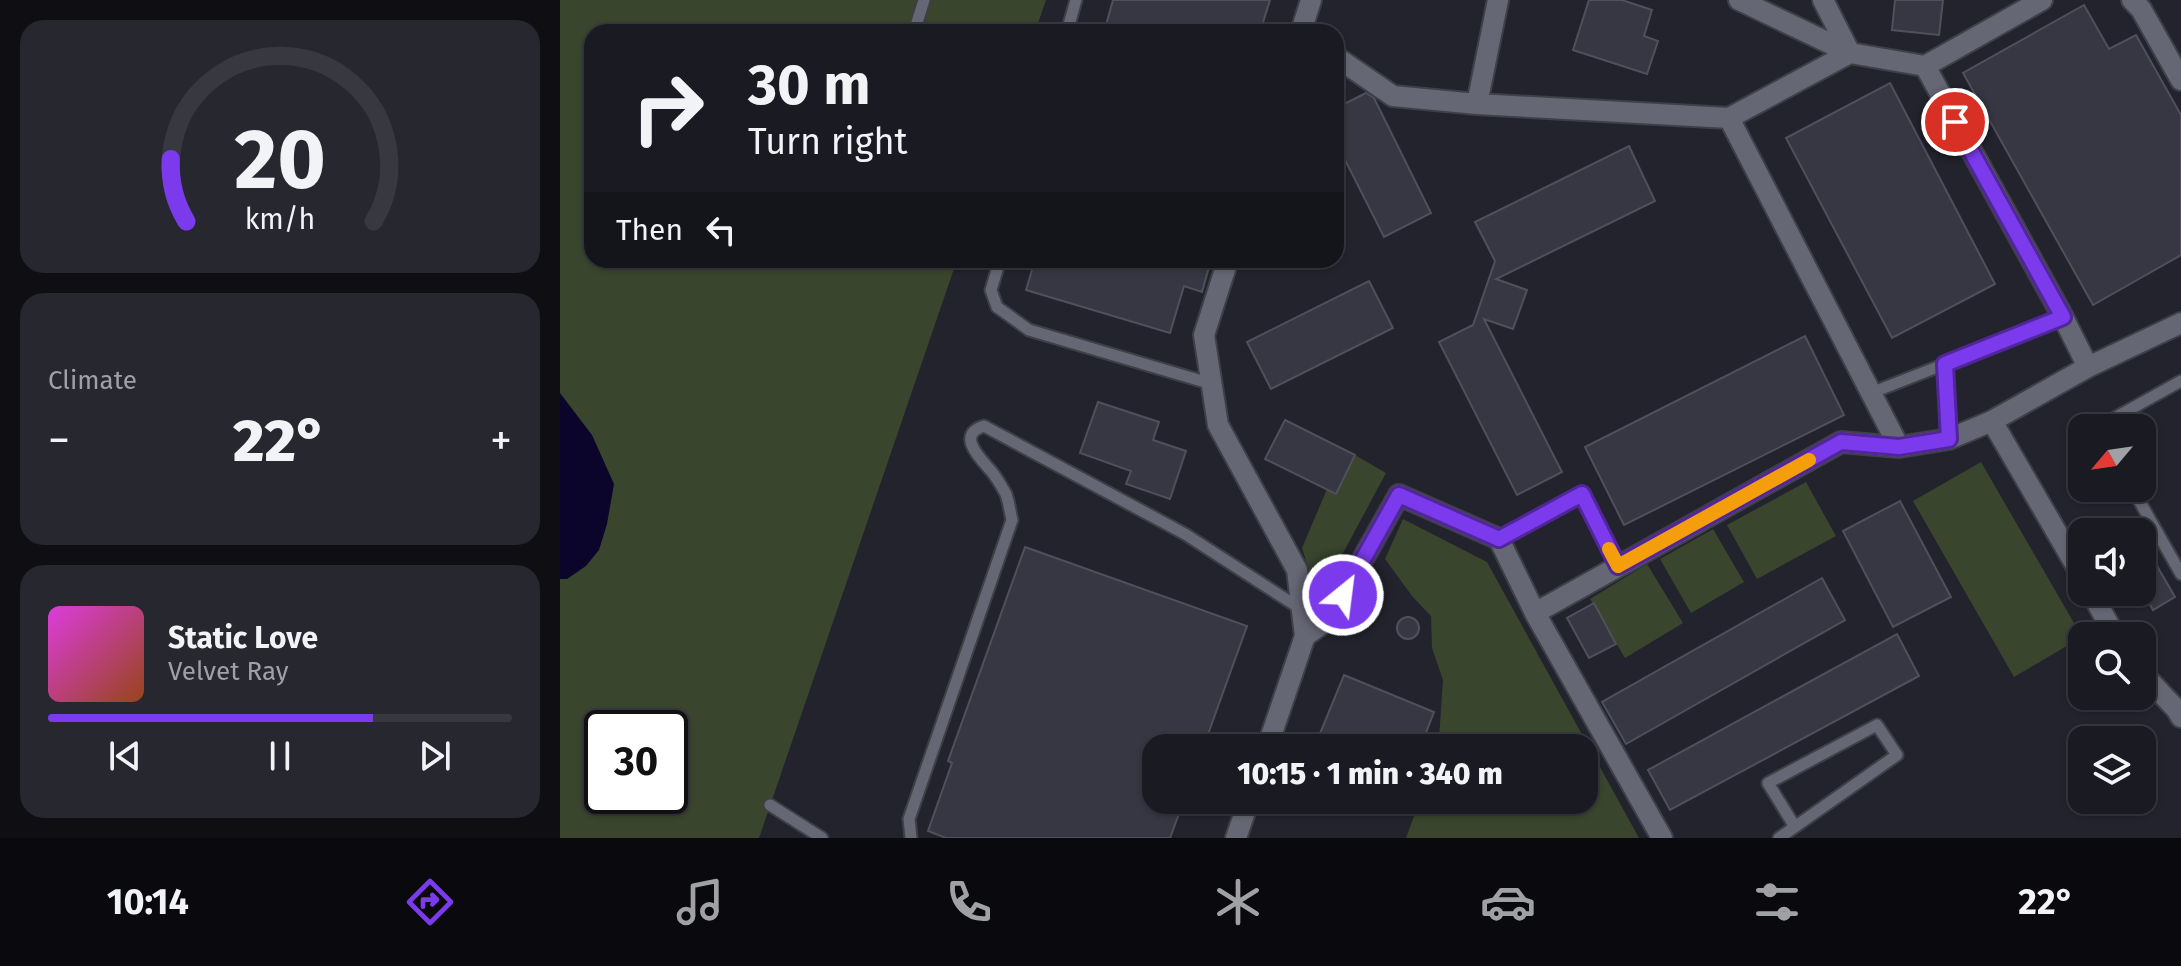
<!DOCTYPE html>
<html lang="en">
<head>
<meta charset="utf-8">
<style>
	:root { --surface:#1a1a22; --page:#27272f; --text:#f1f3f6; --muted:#9fa1a5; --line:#383840; --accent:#7c3aed }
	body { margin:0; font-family:"Fira Sans",sans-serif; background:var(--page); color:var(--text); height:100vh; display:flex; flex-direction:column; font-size:30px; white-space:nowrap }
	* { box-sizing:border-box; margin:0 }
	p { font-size:26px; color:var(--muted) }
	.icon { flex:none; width:44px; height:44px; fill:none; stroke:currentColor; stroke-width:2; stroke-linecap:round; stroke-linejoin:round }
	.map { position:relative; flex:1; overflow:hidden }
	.drawer { display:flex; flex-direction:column; gap:20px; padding:20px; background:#0e0e13; width:560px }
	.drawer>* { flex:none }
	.top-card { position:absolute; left:24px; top:24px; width:760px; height:244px; border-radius:24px; box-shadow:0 2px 6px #0004,0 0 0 2px var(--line); background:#1a1a22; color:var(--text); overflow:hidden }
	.needle { width:52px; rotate:241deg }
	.tools { position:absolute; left:1508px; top:414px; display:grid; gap:16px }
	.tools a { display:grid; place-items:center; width:88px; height:88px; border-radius:16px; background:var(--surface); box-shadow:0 2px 6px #0004,0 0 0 2px var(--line); font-size:40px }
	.speed { position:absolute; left:24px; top:710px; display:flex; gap:16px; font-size:40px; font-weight:700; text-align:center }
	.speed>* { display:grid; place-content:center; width:104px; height:104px; border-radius:50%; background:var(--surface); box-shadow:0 2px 6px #0004,0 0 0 2px var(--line); line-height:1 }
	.speed .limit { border:4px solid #111; border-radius:12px; background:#fff; color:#111 }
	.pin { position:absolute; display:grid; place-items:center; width:68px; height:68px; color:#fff; margin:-34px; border:4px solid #fff; border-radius:50%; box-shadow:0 2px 8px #0007 }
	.me { position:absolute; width:88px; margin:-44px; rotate:29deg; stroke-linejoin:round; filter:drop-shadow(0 0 6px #0008) }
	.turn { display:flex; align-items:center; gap:28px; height:168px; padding:0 32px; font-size:36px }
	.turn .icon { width:104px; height:104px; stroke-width:2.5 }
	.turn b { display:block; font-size:56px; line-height:68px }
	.then { display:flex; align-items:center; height:76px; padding:0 32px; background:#0003; gap:16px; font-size:30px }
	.big { font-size:60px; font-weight:800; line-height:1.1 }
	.drawer .tile { flex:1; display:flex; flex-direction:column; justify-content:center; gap:12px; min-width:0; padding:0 28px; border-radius:24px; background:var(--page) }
	.drawer .dial { align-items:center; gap:0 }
	.dial svg { height:208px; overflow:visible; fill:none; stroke:var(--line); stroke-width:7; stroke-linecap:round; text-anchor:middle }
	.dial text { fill:var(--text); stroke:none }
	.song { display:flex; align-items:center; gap:24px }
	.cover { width:96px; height:96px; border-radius:12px; background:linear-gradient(135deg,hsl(300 70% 55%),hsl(20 70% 35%)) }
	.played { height:8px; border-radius:4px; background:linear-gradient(90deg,var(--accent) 70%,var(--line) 70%) }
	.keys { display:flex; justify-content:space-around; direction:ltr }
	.heat { display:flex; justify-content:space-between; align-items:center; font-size:44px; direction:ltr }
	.trip { position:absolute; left:582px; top:734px; width:456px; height:80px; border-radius:24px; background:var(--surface); box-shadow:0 2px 6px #0004,0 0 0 2px var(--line); font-weight:800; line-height:80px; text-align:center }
	.tab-bar { display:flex; height:128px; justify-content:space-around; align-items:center; background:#0a0a0e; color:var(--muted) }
	.tab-bar .icon { width:56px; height:56px }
	.tab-bar .selected { color:var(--accent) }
	.tab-bar b { font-size:36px; color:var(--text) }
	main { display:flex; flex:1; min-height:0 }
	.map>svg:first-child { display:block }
	.green { fill:#39462d; fill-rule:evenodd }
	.water { fill:#0b052b }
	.building { fill:#363742; stroke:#4f505c; stroke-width:2 }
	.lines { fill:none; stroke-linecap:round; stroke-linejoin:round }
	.service-casing { stroke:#3e3f47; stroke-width:15 }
	.minor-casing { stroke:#3e3f47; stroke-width:24 }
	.service { stroke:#666774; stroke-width:11 }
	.minor { stroke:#666774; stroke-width:20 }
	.route-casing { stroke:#51269a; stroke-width:20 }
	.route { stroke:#7c3aed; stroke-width:14 }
	.slow { stroke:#f59e0b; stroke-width:14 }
</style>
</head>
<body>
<main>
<section class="drawer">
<div class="tile dial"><svg viewBox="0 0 100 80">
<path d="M14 69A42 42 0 1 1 86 69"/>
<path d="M14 69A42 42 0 0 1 8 45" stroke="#7c3aed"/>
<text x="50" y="56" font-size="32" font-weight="700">20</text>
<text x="50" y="72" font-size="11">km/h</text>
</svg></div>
<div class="tile"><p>Climate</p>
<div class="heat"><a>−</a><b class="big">22°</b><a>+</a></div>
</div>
<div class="tile">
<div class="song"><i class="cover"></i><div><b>Static Love</b><p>Velvet Ray</p></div></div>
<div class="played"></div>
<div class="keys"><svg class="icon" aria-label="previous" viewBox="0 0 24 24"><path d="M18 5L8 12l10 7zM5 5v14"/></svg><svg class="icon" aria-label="pause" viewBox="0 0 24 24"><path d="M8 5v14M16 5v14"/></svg><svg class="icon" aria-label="next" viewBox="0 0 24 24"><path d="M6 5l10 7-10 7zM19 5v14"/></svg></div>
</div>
</section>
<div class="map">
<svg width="1621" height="838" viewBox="0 0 1621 838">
	<rect width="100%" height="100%" fill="#22232d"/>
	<path class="green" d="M0,0H486L475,32H32V260H397L199,838H0ZM42,728H110V796H42Z
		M795,455L826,473L768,581L750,573L742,548L767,489L776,494Z
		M1421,462L1522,637L1454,677L1353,501Z
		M1246,482L1276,536L1197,579L1167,525Z
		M843,519L927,562L1079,838H846L860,800H1024V748H875L879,739L883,680L872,648L871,616L852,596L825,559Z
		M1153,529L1184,582L1131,613L1100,559Z
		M1087,564L1123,623L1065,658L1030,599Z"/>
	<path class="water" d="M0,393L32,435L54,484L47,524L39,550L26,566L7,579H0Z"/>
	<path class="building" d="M553,0H710L700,32H544Z
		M1029,0H1062L1092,10L1084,36L1098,41L1087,74L1013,50Z
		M1335,0H1383L1379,35L1332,30Z
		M1524,5L1549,49L1576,35L1621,115V255L1533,305L1403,73Z
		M1330,83L1435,284L1332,338L1226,138Z
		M806,93L814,98L871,213L824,237L776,142V108Z
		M1069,146L1095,201L936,279L967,290L953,329L924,319L1002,472L957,495L879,342L913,325L935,261L915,222Z
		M475,260H651L642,292L624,286L610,333L466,290Z
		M809,281L833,328L711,389L687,342Z
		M1245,336L1284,415L1064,525L1025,447Z
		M538,402L599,422L593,440L626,451L610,499L566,484L571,471L520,453Z
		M725,420L795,455L776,494L705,459Z
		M1340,501L1391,597L1333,627L1283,531Z
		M1582,540L1615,597L1593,610L1582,590Z
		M465,547L687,626L643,748H596V800H624L610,838H386L368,831L392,763L388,761Z
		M1262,578L1285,620L1066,744L1042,702Z
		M1034,603L1056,644L1029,658L1007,618Z
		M837 628a11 11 0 1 1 22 0a11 11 0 1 1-22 0Z
		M1337,634L1359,676L1110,810L1088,770Z
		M784,675L874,712L860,748H754Z"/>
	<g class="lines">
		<defs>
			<path id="service" d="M354,32L364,0
				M507,32L516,0
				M440,260L431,290L437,307L469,330L652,384
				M1311,393L1385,364
				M1541,428L1540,426L1621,381
				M1389,439L1385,364L1503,317
				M1572,488L1621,574
				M1576,532L1592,524
				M939,539L1022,494L1058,566
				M210,805L262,838
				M351,838L349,819L452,520C450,512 449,502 446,494C442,487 437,478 432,472C421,459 395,435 424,426L625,534L741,609
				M1219,838L1337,755L1317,725L1208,783L1235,827"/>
			<path id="minor" d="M1179,0L1290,53
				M1263,0L1290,53L1365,66L1482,0
				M1572,0L1581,9L1621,80
				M741,32L751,0
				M776,57L833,96L917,104L1169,118L1290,53
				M1365,66L1503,317L1528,367
				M917,104L938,0
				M1169,118L1339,447
				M668,260L644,335L658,425L737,570L745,636L707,748
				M1432,421L1528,367L1621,323
				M1531,592L1555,636
				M975,613L1281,442L1339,447L1389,439L1432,421L1522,576
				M745,636L769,619L839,495L939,539L975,613L1102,838
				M1582,673L1617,710L1621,717
				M676,838L689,800"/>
		</defs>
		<use href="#service" class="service-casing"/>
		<use href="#minor" class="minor-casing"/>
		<use href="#service" class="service"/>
		<use href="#minor" class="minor"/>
	</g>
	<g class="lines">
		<defs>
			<path id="route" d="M783,595L839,495L939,539L1022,494L1058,566L1281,442L1339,447L1389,439L1385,364L1503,317L1395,122"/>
		</defs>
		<use href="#route" class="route-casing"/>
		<use href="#route" class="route"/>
		<path class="slow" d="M1049,549L1058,566L1249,460"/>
	</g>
</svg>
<div class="tools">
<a><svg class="needle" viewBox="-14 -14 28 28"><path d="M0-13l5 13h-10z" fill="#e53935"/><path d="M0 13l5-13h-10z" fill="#9fa1a5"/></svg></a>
<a><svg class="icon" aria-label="sound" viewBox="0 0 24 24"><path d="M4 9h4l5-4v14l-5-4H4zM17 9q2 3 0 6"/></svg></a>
<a><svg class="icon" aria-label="search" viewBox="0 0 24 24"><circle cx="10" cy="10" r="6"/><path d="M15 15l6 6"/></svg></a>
<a><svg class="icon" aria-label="layers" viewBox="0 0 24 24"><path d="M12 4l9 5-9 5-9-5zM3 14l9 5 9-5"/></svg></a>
</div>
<div class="speed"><div class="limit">30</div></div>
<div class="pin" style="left:1395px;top:122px;background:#d93025"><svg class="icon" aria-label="arrive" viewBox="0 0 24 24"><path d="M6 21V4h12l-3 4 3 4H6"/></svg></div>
<svg class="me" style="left:783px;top:595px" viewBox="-20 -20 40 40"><circle r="17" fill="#7c3aed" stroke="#fff" stroke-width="3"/><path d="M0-11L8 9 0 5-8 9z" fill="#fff"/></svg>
<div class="trip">10:15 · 1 min · 340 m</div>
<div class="top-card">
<div class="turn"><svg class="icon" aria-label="right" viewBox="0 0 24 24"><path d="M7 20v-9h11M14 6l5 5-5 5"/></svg><div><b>30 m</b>Turn right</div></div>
<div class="then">Then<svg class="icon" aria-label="left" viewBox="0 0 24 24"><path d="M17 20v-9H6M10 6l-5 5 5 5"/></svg></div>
</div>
</div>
</main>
<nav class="tab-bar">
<b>10:14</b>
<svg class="icon selected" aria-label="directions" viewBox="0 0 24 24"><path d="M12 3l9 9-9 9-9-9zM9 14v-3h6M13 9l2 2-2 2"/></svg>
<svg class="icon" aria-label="music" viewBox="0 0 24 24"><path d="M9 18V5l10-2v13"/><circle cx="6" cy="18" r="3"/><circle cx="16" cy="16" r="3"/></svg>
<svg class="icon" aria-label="phone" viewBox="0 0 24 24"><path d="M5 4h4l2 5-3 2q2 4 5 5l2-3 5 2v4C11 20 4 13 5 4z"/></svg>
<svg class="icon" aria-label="climate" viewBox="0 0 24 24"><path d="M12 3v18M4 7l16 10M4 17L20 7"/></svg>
<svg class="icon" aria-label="car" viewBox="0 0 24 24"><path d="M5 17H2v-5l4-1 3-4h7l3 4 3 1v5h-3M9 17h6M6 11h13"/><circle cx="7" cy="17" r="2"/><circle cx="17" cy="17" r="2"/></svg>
<svg class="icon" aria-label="filters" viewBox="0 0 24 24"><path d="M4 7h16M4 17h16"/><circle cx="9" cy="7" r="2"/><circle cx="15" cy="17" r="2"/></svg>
<b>22°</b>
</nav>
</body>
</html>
